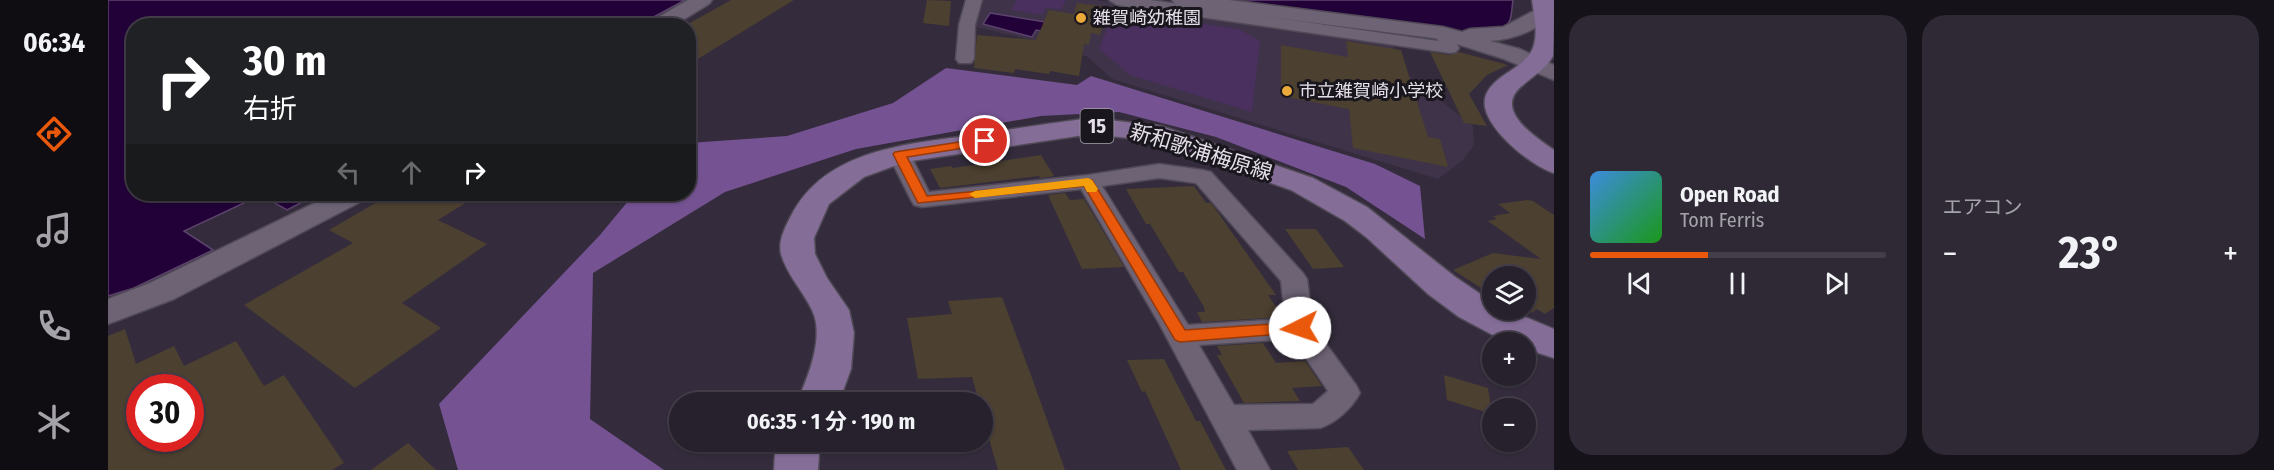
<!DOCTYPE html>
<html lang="ja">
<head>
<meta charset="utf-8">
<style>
	:root { --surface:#27212d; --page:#2f2935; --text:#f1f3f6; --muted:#a4a3aa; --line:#433e49; --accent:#ea580c }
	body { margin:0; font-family:"Fira Sans Condensed","Noto Sans JP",sans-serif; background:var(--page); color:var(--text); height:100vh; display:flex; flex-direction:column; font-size:22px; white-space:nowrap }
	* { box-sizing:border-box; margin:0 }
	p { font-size:20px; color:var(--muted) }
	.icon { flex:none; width:33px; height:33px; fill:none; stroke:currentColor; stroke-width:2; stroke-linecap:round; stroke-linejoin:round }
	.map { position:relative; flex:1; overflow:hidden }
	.side { display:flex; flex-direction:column; gap:15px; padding:15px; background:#151219; width:720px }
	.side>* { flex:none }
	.top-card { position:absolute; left:18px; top:18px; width:570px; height:183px; border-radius:24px; box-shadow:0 2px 4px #0004,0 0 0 2px var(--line); background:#202124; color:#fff; overflow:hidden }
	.fabs { position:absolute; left:1374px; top:266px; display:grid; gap:12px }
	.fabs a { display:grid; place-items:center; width:54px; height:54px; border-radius:50%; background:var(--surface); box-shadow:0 2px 4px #0004,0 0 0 2px var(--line); font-size:30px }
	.speed { position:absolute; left:18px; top:374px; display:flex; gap:12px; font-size:30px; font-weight:700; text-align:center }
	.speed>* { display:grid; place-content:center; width:78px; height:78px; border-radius:50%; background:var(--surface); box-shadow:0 2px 4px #0004,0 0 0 2px var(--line); line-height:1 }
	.speed .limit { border:9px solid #d22; background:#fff; color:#111 }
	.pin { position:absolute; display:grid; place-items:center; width:51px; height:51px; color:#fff; margin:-26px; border:3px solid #fff; border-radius:50%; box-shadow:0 2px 6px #0007 }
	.me { position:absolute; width:66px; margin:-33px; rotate:266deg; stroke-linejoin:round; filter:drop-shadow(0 0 4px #0008) }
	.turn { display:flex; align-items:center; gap:21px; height:126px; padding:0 18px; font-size:27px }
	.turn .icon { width:78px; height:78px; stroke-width:2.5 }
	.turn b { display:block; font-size:42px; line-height:51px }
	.lanes { display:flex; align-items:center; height:57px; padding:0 18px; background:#0003; justify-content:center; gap:30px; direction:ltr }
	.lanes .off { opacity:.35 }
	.big { font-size:45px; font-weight:700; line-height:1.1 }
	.side .widget { flex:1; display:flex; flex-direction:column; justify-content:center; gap:9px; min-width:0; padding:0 21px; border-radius:24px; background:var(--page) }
	.song { display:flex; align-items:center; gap:18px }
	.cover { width:72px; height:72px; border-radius:9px; background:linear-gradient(135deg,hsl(210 70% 55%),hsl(120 70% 35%)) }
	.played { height:6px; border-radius:3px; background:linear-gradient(90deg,var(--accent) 40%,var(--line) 40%) }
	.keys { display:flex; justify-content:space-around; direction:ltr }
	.heat { display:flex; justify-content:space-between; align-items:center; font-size:33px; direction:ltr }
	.side .tiles { flex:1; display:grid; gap:15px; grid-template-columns:repeat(2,1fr) }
	.trip { position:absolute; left:561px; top:392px; width:324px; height:60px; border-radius:30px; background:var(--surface); box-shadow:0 2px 4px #0004,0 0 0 2px var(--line); font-weight:700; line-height:60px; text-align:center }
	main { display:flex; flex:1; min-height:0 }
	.dock { display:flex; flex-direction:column; width:108px; justify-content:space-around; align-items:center; background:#100d12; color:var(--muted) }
	.dock .icon { width:42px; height:42px }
	.dock .active { color:var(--accent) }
	.dock b { font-size:27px; color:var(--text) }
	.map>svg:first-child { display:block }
	.built { fill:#3f3349 }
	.green { fill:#49305e }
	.forest { fill:#755292 }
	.water { fill:#220038; stroke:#5c436d; stroke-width:1.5 }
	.building { fill:#4c4030; fill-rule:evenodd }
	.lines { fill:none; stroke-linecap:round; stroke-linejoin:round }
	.minor-casing { stroke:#504956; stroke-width:3 }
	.tertiary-casing { stroke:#504956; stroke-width:3 }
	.primary-casing { stroke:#504956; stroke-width:3 }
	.minor { fill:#6d6375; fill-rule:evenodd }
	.tertiary { fill:#6d6375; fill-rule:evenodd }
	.primary { fill:#846d97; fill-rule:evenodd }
	.route { fill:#ea580c; stroke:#983908; stroke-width:1.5 }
	.slow { fill:#f59e0b }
	.poi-dot { fill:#eba93a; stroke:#1a161d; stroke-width:2 }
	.labels { text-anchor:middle; stroke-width:6; stroke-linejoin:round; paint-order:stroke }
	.far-poi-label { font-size:18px; fill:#e4dfe9; stroke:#1a161d; text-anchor:start }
	.shield { fill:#1a161d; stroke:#a7a3ac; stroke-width:1.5 }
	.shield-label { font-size:20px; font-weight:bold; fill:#e4dfe9 }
	.street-label { font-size:21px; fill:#e4dfe9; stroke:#1a161d }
</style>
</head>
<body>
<main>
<nav class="dock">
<b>06:34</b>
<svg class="icon active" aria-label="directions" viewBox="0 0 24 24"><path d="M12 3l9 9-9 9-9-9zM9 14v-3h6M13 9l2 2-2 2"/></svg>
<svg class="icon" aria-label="music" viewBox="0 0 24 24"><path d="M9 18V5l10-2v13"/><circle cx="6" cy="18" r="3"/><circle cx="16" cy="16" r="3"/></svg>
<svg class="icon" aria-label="phone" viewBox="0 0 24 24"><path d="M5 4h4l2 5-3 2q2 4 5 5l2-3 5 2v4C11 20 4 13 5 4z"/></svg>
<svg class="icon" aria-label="climate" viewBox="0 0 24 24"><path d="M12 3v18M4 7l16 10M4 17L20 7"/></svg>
</nav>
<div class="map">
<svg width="1446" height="470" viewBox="0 0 1446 470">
	<rect width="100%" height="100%" fill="#342c3c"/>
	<path class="built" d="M873,0H987L1284,42L1292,69L1365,126L1366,145L1355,160L1330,179L1004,79L980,57L950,46L864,26Z"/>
	<path class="green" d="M909,0H958L953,10L938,7L934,15L903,10Z
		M1006,11L1131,29L1152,41L1144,112L1022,75L991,49Z"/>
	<path class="forest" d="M838,68L969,85L983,76L1267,164L1312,186L1317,239L1238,187L1108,137L1011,112L933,116L748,149L617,192L485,273L482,419L556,470H350L331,404L492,235L526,194H580L581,143L679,136L785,103Z"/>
	<path class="water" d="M0,0H577L529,26H26V194H210L179,210L153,195L76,231L105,250L26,288L0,296Z
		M1111,0H1405C1404,6 1404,14 1402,20C1396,37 1361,32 1346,32Z
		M882,13L944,23L940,32L928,30L924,37L875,24Z"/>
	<path class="building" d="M623,0H686L580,65V24Z
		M819,0L843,1L841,26L815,23Z
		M969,3L1000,7L992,35L983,33L981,45L976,44L971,76L942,71L941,74L907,69L906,73L866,68L869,35L928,40L941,10L966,14Z
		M1238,41L1293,50L1320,137L1332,139L1340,167L1245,148L1241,109L1173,96V45L1240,57Z
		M1322,52L1342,55L1351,52L1400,65L1379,75L1361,94L1379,126L1356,123Z
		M933,155L946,176L932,178L931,176L832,188L822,169L843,166L845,168Z
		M1086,186L1098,203H1103L1106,207L1168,295H1160L1175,317L1094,322L1089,312H1097L1096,307L1075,272H1071L1042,224H1038L1018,189Z
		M957,193L962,200L976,199L1016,267L974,269L940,195Z
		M283,194H372L330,220L379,244L294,303L333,328L247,388L136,305L245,243L221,230Z
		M1419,200L1425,201L1446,215V308L1437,314L1429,309L1424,313L1418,309V276H1384V295L1345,270L1385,253L1433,259L1380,221L1389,219L1385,216L1402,213L1390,204Z
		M1177,229H1208L1236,267L1205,269Z
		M894,297L924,378L957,470H890L874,415V402H871L864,377L810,379L799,318L844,314L840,301Z
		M17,329L28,364L66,346L76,366L128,341L156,386L176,375L236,463L224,470H0V336ZM32,387H82V438H32Z
		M1155,343L1168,363L1197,361L1214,386L1184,388L1192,401L1136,403L1109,355H1114L1109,346Z
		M1056,359L1088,421H1092L1118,470H1073L1037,391L1034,392L1019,360Z
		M1336,375L1380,388L1384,414L1339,400Z
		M300,443L328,470H263Z
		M1240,447L1256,470H1190L1179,451Z"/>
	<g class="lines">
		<defs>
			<path id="minor" d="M858,0H874L867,25L866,59L863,63H851L848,59L851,25Z
				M1001,0H1042L1330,41L1327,33L1335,28L1341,29L1351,48L1348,52L1342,53L1009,5Z
				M791,148L798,150L802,154L821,192L980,175L1051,164L1095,170L1103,172L1195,273L1199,279L1205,326L1248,385L1252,393C1244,408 1228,423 1212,428L1140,430L1162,470H1129L1052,325L973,189L814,207L806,205L803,200L780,154L784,150ZM1051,178L1088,183L1173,281L1177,319L1080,325L994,186ZM1185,339L1220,391L1205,404L1126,405L1091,345Z"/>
			<path id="tertiary" d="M580,0H604L601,4L565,26H539L542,22Z
				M1064,0H1121L1335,27L1354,32L1362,29L1395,27L1437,5L1444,7L1446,12C1430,31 1406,39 1382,41L1412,49L1446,65V80L1396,59L1333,39L1074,6L1067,4Z
				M225,194H260L256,200L66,299L0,324V299L42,283Z"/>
			<path id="primary" d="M1424,0H1446C1446,12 1446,46 1445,56C1439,68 1425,76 1415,85C1384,109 1426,136 1446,150V173C1424,167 1367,122 1378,95C1387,74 1414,70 1424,50C1431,36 1426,15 1424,0Z
				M983,118L1053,126L1205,178L1259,207L1346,276L1384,302V309H1398L1446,329V358L1418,349V342H1398L1351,317L1320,294L1258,237L1237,221L1183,190L1039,140L983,134L797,162L756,177L721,204L706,238L707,254L719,278L741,310L746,333L743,369L731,402H689C700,377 717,336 704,310C695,291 679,275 673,254C670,240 677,228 683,216C717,149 800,144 866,135C905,129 944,123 983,118Z
				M672,441H716L711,453L710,470H666L667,453Z"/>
		</defs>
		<use href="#minor" class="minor-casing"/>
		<use href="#tertiary" class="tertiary-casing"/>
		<use href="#primary" class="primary-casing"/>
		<use href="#minor" class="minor"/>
		<use href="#tertiary" class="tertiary"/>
		<use href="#primary" class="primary"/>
	</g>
	<path class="route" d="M877,138L881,139V144L799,157L819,196L984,180L1077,330L1192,322L1198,324L1200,328L1198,332L1072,342L1067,340L976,186L810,203L785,154L787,152Z"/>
	<path class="slow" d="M980,178L984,180L990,189L988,192H979L976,186L867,198L861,194L867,191Z"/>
	<g class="poi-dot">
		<circle cx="973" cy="18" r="6"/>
		<circle cx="1179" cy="91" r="6"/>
	</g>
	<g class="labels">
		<g class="far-poi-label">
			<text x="985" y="24">雑賀崎幼稚園</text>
			<text x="1191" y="97">市立雑賀崎小学校</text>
		</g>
		<rect class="shield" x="972.5" y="109" width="33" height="34" rx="4.5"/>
		<g class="shield-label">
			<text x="989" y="133">15</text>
		</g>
		<g class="street-label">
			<text transform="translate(1093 152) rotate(17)" y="7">新和歌浦梅原線</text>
		</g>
	</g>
</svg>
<div class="fabs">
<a><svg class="icon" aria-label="layers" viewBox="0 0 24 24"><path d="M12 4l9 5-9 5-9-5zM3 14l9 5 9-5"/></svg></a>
<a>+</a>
<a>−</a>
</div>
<div class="speed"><div class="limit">30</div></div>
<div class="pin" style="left:877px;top:141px;background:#d93025"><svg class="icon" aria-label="arrive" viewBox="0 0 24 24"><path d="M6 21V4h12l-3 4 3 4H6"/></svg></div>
<svg class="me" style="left:1192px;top:328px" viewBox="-20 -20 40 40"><circle r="19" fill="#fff"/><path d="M0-13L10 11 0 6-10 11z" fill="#ea580c"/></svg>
<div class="trip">06:35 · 1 分 · 190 m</div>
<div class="top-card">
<div class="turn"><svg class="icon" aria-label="right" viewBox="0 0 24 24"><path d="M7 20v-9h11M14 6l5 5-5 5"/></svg><div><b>30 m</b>右折</div></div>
<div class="lanes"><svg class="icon off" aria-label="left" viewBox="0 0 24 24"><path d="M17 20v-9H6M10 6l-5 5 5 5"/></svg><svg class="icon off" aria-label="ahead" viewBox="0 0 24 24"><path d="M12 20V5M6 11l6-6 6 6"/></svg><svg class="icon" aria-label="right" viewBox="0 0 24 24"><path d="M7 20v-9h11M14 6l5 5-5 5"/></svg></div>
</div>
</div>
<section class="side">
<div class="tiles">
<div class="widget">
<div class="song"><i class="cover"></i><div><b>Open Road</b><p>Tom Ferris</p></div></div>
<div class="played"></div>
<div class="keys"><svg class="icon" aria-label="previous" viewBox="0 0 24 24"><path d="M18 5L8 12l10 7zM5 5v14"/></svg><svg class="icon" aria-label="pause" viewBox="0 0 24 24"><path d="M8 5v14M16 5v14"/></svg><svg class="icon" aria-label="next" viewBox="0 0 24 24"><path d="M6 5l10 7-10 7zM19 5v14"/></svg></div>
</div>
<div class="widget"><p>エアコン</p>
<div class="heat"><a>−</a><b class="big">23°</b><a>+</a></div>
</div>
</div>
</section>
</main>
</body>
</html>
